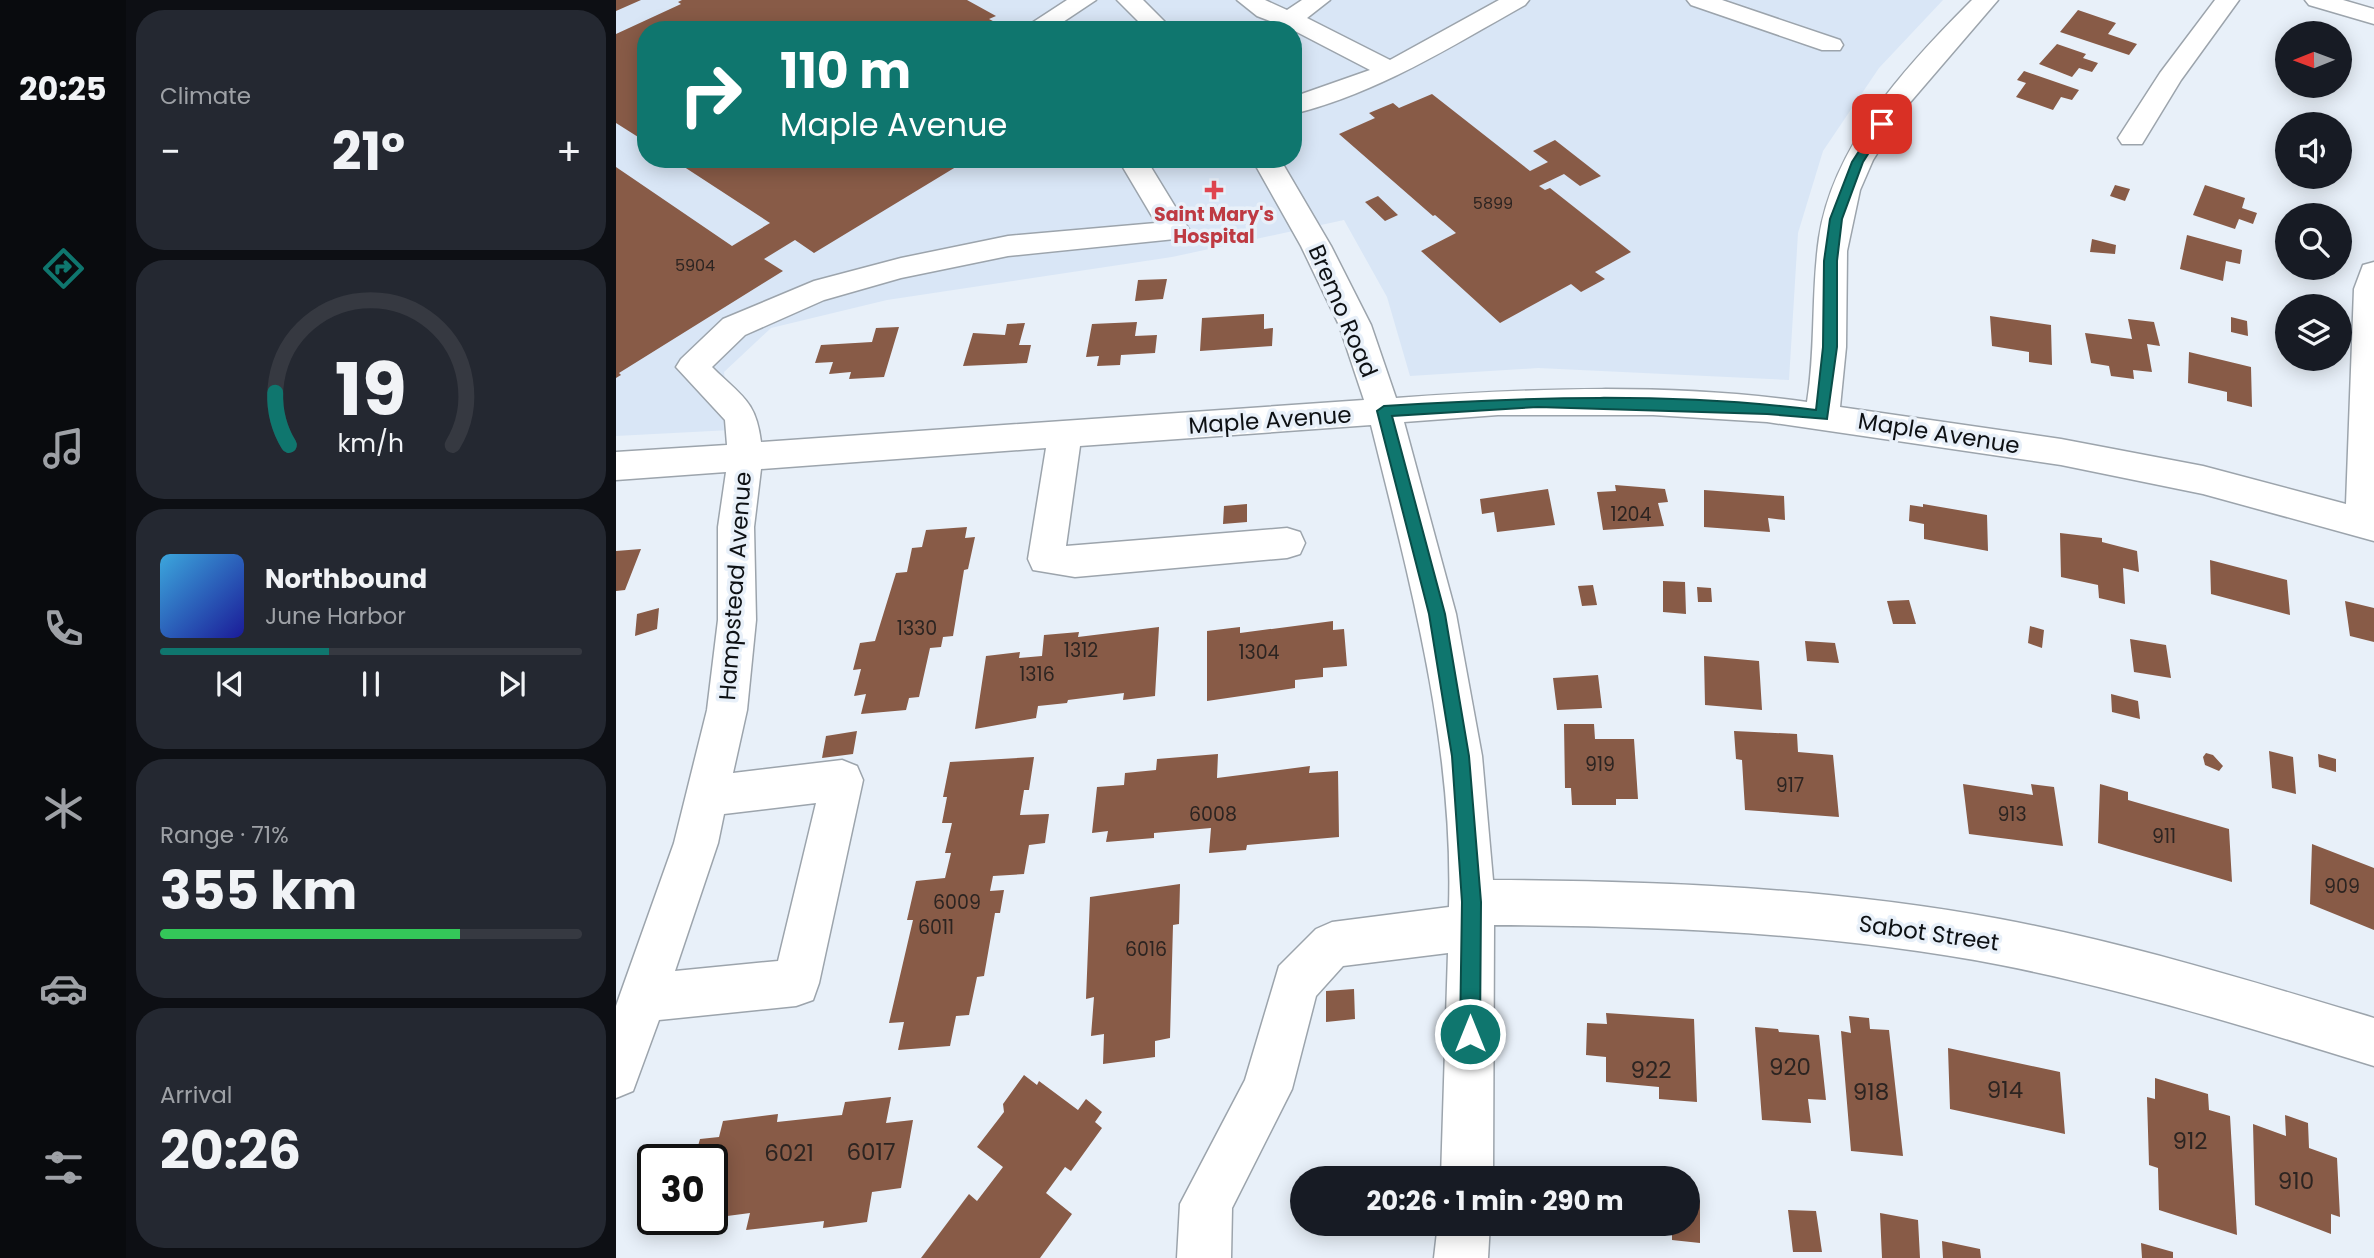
<!DOCTYPE html>
<html lang="en">
<head>
<meta charset="utf-8">
<style>
	:root { --surface:#171b24; --page:#242831; --text:#f1f3f6; --muted:#9ea1a6; --line:#363941; --accent:#0f766e }
	body { margin:0; font-family:Poppins,sans-serif; background:var(--page); color:var(--text); height:100vh; display:flex; flex-direction:column; font-size:26px; white-space:nowrap }
	* { box-sizing:border-box; margin:0 }
	p { font-size:23px; color:var(--muted) }
	.icon { flex:none; width:38px; height:38px; fill:none; stroke:currentColor; stroke-width:2; stroke-linecap:round; stroke-linejoin:round }
	.map { position:relative; flex:1; overflow:hidden }
	.side { display:flex; flex-direction:column; gap:10px; padding:10px; background:#0d0f14; width:490px }
	.side>* { flex:none }
	.hud { position:absolute; left:21px; top:21px; width:665px; height:147px; border-radius:28px; box-shadow:0 4px 18px #0003; background:#0f766e; color:#fff; overflow:hidden }
	.needle { width:46px; rotate:269deg }
	.controls { position:absolute; left:1659px; top:21px; display:grid; gap:14px }
	.controls a { display:grid; place-items:center; width:77px; height:77px; border-radius:50%; background:var(--surface); box-shadow:0 4px 18px #0003; font-size:35px }
	.speed { position:absolute; left:21px; top:1144px; display:flex; gap:14px; font-size:35px; font-weight:700; text-align:center }
	.speed>* { display:grid; place-content:center; width:91px; height:91px; border-radius:50%; background:var(--surface); box-shadow:0 4px 18px #0003; line-height:1 }
	.speed .limit { border:4px solid #111; border-radius:10px; background:#fff; color:#111 }
	.pin { position:absolute; display:grid; place-items:center; width:60px; height:60px; color:#fff; margin:-30px; border-radius:14px; box-shadow:0 4px 10px #0006 }
	.me { position:absolute; width:77px; margin:-38px; rotate:0deg; stroke-linejoin:round; filter:drop-shadow(0 0 5px #0008) }
	.turn { display:flex; align-items:center; gap:24px; height:147px; padding:0 28px; font-size:32px }
	.turn .icon { width:91px; height:91px; stroke-width:2.5 }
	.turn b { display:block; font-size:49px; line-height:60px }
	.big { font-size:52px; font-weight:700; line-height:1.1 }
	.side .widget { flex:1; display:flex; flex-direction:column; justify-content:center; gap:10px; min-width:0; padding:0 24px; border-radius:28px; background:var(--page) }
	.side .dial { align-items:center; gap:0 }
	.dial svg { height:182px; overflow:visible; fill:none; stroke:var(--line); stroke-width:7; stroke-linecap:round; text-anchor:middle }
	.dial text { fill:var(--text); stroke:none }
	.song { display:flex; align-items:center; gap:21px }
	.cover { width:84px; height:84px; border-radius:10px; background:linear-gradient(135deg,hsl(200 70% 55%),hsl(240 70% 35%)) }
	.played { height:7px; border-radius:4px; background:linear-gradient(90deg,var(--accent) 40%,var(--line) 40%) }
	.keys { display:flex; justify-content:space-around; direction:ltr }
	.heat { display:flex; justify-content:space-between; align-items:center; font-size:38px; direction:ltr }
	.charge { height:10px; border-radius:5px; background:linear-gradient(90deg,#34c759 71%,var(--line) 0) }
	.trip { position:absolute; left:674px; top:1166px; width:410px; height:70px; border-radius:35px; background:var(--surface); box-shadow:0 4px 18px #0003; font-weight:700; line-height:70px; text-align:center }
	main { display:flex; flex:1; min-height:0 }
	.tab-bar { display:flex; flex-direction:column; width:126px; justify-content:space-around; align-items:center; background:#090b0e; color:var(--muted) }
	.tab-bar .icon { width:49px; height:49px }
	.tab-bar .current { color:var(--accent) }
	.tab-bar b { font-size:32px; color:var(--text) }
	.map>svg:first-child { display:block }
	.built { fill:#d9e6f6; fill-rule:evenodd }
	.building { fill:#885b47 }
	.lines { fill:none; stroke-linecap:round; stroke-linejoin:round }
	.minor-casing { stroke:#9ca4ac; stroke-width:3 }
	.minor { fill:#fff; fill-rule:evenodd }
	.route { fill:#0f766e; stroke:#0a4d48; stroke-width:2 }
	.health-dot { fill:#e0444e; stroke:#e8f0f9; stroke-width:2.5 }
	.labels { text-anchor:middle; stroke-width:7; stroke-linejoin:round; paint-order:stroke }
	.far-number-label { font-size:16px; fill:#2c2421 }
	.far-health-label { font-size:19px; font-weight:bold; fill:#be3a42; stroke:#e8f0f9 }
	.number-label { font-size:19px; fill:#2c2421 }
	.street-label { font-size:23px; fill:#0e1114; stroke:#e8f0f9 }
	.near-number-label { font-size:23px; fill:#2c2421 }
</style>
</head>
<body>
<main>
<nav class="tab-bar">
<b>20:25</b>
<svg class="icon current" aria-label="directions" viewBox="0 0 24 24"><path d="M12 3l9 9-9 9-9-9zM9 14v-3h6M13 9l2 2-2 2"/></svg>
<svg class="icon" aria-label="music" viewBox="0 0 24 24"><path d="M9 18V5l10-2v13"/><circle cx="6" cy="18" r="3"/><circle cx="16" cy="16" r="3"/></svg>
<svg class="icon" aria-label="phone" viewBox="0 0 24 24"><path d="M5 4h4l2 5-3 2q2 4 5 5l2-3 5 2v4C11 20 4 13 5 4z"/></svg>
<svg class="icon" aria-label="climate" viewBox="0 0 24 24"><path d="M12 3v18M4 7l16 10M4 17L20 7"/></svg>
<svg class="icon" aria-label="car" viewBox="0 0 24 24"><path d="M5 17H2v-5l4-1 3-4h7l3 4 3 1v5h-3M9 17h6M6 11h13"/><circle cx="7" cy="17" r="2"/><circle cx="17" cy="17" r="2"/></svg>
<svg class="icon" aria-label="filters" viewBox="0 0 24 24"><path d="M4 7h16M4 17h16"/><circle cx="9" cy="7" r="2"/><circle cx="15" cy="17" r="2"/></svg>
</nav>
<section class="side">
<div class="widget"><p>Climate</p>
<div class="heat"><a>−</a><b class="big">21°</b><a>+</a></div>
</div>
<div class="widget dial"><svg viewBox="0 0 100 80">
<path d="M14 69A42 42 0 1 1 86 69"/>
<path d="M14 69A42 42 0 0 1 8 46" stroke="#0f766e"/>
<text x="50" y="56" font-size="32" font-weight="700">19</text>
<text x="50" y="72" font-size="11">km/h</text>
</svg></div>
<div class="widget">
<div class="song"><i class="cover"></i><div><b>Northbound</b><p>June Harbor</p></div></div>
<div class="played"></div>
<div class="keys"><svg class="icon" aria-label="previous" viewBox="0 0 24 24"><path d="M18 5L8 12l10 7zM5 5v14"/></svg><svg class="icon" aria-label="pause" viewBox="0 0 24 24"><path d="M8 5v14M16 5v14"/></svg><svg class="icon" aria-label="next" viewBox="0 0 24 24"><path d="M6 5l10 7-10 7zM19 5v14"/></svg></div>
</div>
<div class="widget"><p>Range · 71%</p><b class="big">355 km</b><div class="charge"></div></div>
<div class="widget"><p>Arrival</p><b class="big">20:26</b></div>
</section>
<div class="map">
<svg width="1758" height="1258" viewBox="0 0 1758 1258">
	<rect width="100%" height="100%" fill="#e8f0f9"/>
	<path class="built" d="M0,0H1327L1263,68L1207,151L1182,233L1173,380L922,368L794,376L771,297L728,220L556,257L271,300L155,328L108,372L115,430L0,436ZM30,30H677V159H30Z"/>
	<path class="building" d="M0,0H25L0,11Z
		M66,0H351L380,16L373,19L394,30H30V142L0,123V34L65,4L62,2Z
		M1462,10L1500,23L1492,34L1521,44L1513,55L1444,32Z
		M1441,44L1470,54L1467,58L1482,63L1476,72L1463,68L1456,77L1423,64Z
		M1408,71L1463,90L1456,100L1445,97L1437,110L1400,97L1410,83L1401,80Z
		M816,94L914,171L932,162L917,151L939,140L985,176L964,186L948,174L923,186L929,190L934,188L1015,252L979,272L989,279L965,292L955,284L884,323L805,251L840,233L819,215L817,216L723,134L759,118L753,113L777,103L783,108Z
		M56,159H353L198,253L179,240L148,259L167,271L3,373L5,375L0,378V167L116,246L154,223Z
		M1499,185L1514,189L1509,201L1494,196Z
		M1589,185L1629,198L1626,208L1641,213L1637,224L1623,219L1619,229L1577,215Z
		M762,196L782,215L769,221L749,202Z
		M1571,235L1626,250L1624,264L1610,261L1607,281L1564,269Z
		M1476,239L1500,245L1499,254L1474,252Z
		M551,279L547,299L519,301L522,280Z
		M648,314V329L657,328L656,346L584,351L586,318Z
		M1374,316L1435,325L1436,365L1413,362V352L1376,346Z
		M1615,317L1631,321L1632,336L1615,332Z
		M1512,319L1538,322L1544,346L1531,344L1536,372L1517,370L1518,379L1495,376L1493,366L1475,363L1469,333L1516,339Z
		M521,322L519,336L541,335L539,353L505,355L504,365L481,366L483,356L470,357L476,324Z
		M409,323L403,345H415L411,363L347,366L357,333L389,335L391,324Z
		M283,327L268,377L233,379L235,372L213,374L217,362L199,363L205,345L256,342L260,328Z
		M1573,352L1635,367L1636,407L1611,401V392L1572,383Z
		M999,485L1049,489L1052,502L1042,503L1048,526L987,530L981,492L1000,491Z
		M932,489L939,525L881,532L878,512L866,514L864,499Z
		M1088,490L1168,496L1169,520L1152,518L1154,532L1088,527Z
		M631,504V522L607,524L608,506Z
		M1307,504L1371,515L1372,551L1308,539V524L1293,521L1294,505L1307,507Z
		M351,527L349,538L359,537L352,569L348,570L337,636L327,637L325,647L314,648L303,697L293,698L290,710L245,714L250,694L238,696L245,669L237,670L244,643L259,641L280,573L291,572L296,548L306,547L310,530Z
		M1444,533L1486,538V542L1521,551L1523,572L1507,568L1509,604L1483,598L1482,585L1445,577Z
		M25,549L9,590L0,591V551Z
		M1594,560L1671,580L1674,615L1595,594Z
		M1047,581L1069,582L1070,614L1047,612Z
		M977,585L981,605L966,606L962,586Z
		M1081,587L1095,588L1096,602H1082Z
		M1293,600L1300,624H1277L1271,601Z
		M1729,601L1758,608V642L1734,636Z
		M43,608L41,629L19,636L21,614Z
		M717,621V630L728,629L731,666L707,668V677L679,680V688L591,701V631L624,627V633Z
		M1414,626L1428,630L1426,648L1412,643Z
		M543,627L539,696L507,700L508,693L452,700L451,703L422,706L420,718L359,729L370,656L404,652L403,658L426,656L428,635L463,632L462,637Z
		M1514,639L1550,645L1555,678L1518,672Z
		M1189,641L1219,643L1223,663L1191,661Z
		M1088,656L1143,661L1146,710L1089,705Z
		M982,675L986,708L941,710L937,678Z
		M1495,694L1522,701L1524,719L1496,712Z
		M948,724H978L979,739H1018L1022,799H1000V805H956L955,788H949Z
		M241,731L237,754L206,758L210,736Z
		M1118,731L1181,734L1182,752L1217,755L1223,817L1129,810L1126,760L1120,759Z
		M1653,751L1677,757L1680,794L1656,788Z
		M1590,753L1597,755L1607,766L1603,771L1589,765L1587,757Z
		M602,754L601,778L694,766L693,773L722,771L723,837L631,845L630,850L593,853L595,828L538,833V838L490,842L492,831L476,833L481,787L508,785L509,773L540,770L541,759Z
		M1702,754L1720,759V772L1703,767Z
		M418,757L413,790H408L404,815L433,814L429,843L413,845L408,874L377,876L374,891L388,890L384,913H379L368,976L361,977L353,1015L340,1016L334,1046L282,1050L288,1022L273,1023L297,920H291L300,881L329,878L335,853H329L336,823H326L331,797H327L334,762Z
		M1347,784L1417,795L1415,784L1438,787L1447,846L1353,834Z
		M1484,784L1512,792V800L1613,829L1616,882L1482,843Z
		M1696,844L1758,868V930L1694,904Z
		M564,884L563,924L557,925L554,1038L539,1041V1057L487,1064L488,1034L475,1036L478,997L470,999L474,897Z
		M738,989L739,1019L710,1022V991Z
		M990,1013L1078,1019L1081,1102L1043,1099V1087L990,1082V1057L970,1055L971,1023L991,1024Z
		M1233,1016L1253,1018L1254,1029L1273,1030L1287,1156L1235,1151L1225,1031L1235,1033Z
		M1139,1027L1162,1029L1163,1032L1203,1035L1210,1100L1192,1099L1195,1123L1146,1120Z
		M1332,1048L1444,1072L1449,1134L1334,1109Z
		M408,1075L421,1085L423,1081L462,1110L470,1099L486,1112L479,1122L486,1128L455,1171L449,1167L430,1193L456,1214L424,1258H305L353,1194L361,1201L387,1167L361,1147L388,1112L387,1104Z
		M1539,1078L1592,1094L1593,1110L1614,1116L1621,1235L1543,1210L1542,1168L1533,1165L1531,1097L1539,1099Z
		M275,1097L270,1123L297,1120L285,1188L256,1192L251,1222L207,1228L208,1221L130,1230L134,1213L96,1218L100,1198L96,1199V1160H78L84,1139L103,1137L107,1121L162,1114L161,1122L226,1115L229,1102Z
		M1669,1115L1692,1123L1693,1148L1721,1158L1724,1217L1715,1214V1234L1639,1205L1637,1124L1670,1136Z
		M1071,1199L1084,1201V1243L1056,1240V1223H1071Z
		M1172,1210L1200,1211L1206,1252H1177Z
		M1264,1213L1302,1220L1304,1258H1266Z
		M1326,1241L1364,1249L1365,1258H1327Z
		M1525,1243L1557,1252V1258H1526Z"/>
	<g class="lines">
		<defs>
			<path id="minor" d="M451,0H480L435,30H405Z
				M501,0H527L557,30H531Z
				M621,0H649L671,10L686,0H714L691,18L774,60L883,0H913L909,5C834,47 762,93 677,114V97L754,70L677,30L641,16Z
				M1071,0H1106L1224,40L1227,45L1224,50H1206L1075,5Z
				M1356,0H1382L1291,106L1257,160L1244,190L1231,251L1230,347L1224,407L1445,439L1587,466L1730,504L1738,289L1747,265L1758,262V541L1587,494L1445,465L1151,422L1037,415H882L788,422L840,614L866,756L877,880C1046,881 1217,888 1384,919C1511,943 1635,981 1758,1018V1066C1635,1028 1511,990 1385,965C1218,933 1048,926 878,925L877,1178H825L832,953L727,966L700,996L676,1089L616,1208L615,1258H561L564,1204L629,1080L663,966L700,929L716,922L833,907C838,743 794,582 755,425L464,446L450,546L671,528L684,532L689,543L684,554L671,558L459,577L417,570L412,559L430,448L145,469L138,527L140,620L131,710L117,773L226,760L241,766L247,780L203,983L197,1000L180,1006L43,1020L17,1091L0,1098V1006L58,843L91,710L102,620V527L110,472L0,480V452L111,445L109,420L60,367L65,359L107,319L198,281L285,258L392,236L540,223L502,159H530L574,231L569,238L392,256L285,278L208,300L129,335L96,367C125,396 140,400 145,442L748,400L723,325L685,246L636,159H664L715,246L755,325L780,398C916,388 1056,383 1191,402C1200,348 1195,292 1203,238C1217,144 1292,64 1356,0ZM200,803L162,961L59,971L102,843L108,814Z
				M1599,0H1623L1565,80L1526,144H1506L1502,138L1544,73Z
				M1689,0H1727L1758,9V24L1693,5Z
				M822,1223H874L872,1258H818Z"/>
		</defs>
		<use href="#minor" class="minor-casing"/>
		<use href="#minor" class="minor"/>
	</g>
	<path class="route" d="M1262,122L1271,124L1247,162L1226,219L1221,261V347L1211,419L1151,414L922,407L776,416L829,614L853,756L865,902L864,1034L861,1041L854,1044L847,1041L844,1034L846,902L836,756L813,614L761,411L768,406C911,397 1057,392 1200,410L1207,347L1208,261L1214,219L1236,162Z"/>
	<path class="health-dot" d="M594.5 179.5h7v7h7v7h-7v7h-7v-7h-7v-7h7z"/>
	<g class="labels">
		<g class="far-number-label">
			<text x="877" y="209">5899</text>
			<text x="79" y="271">5904</text>
		</g>
		<g class="far-health-label">
			<text x="598" y="221">Saint Mary's<tspan x="598" dy="22">Hospital</tspan></text>
		</g>
		<g class="number-label">
			<text x="1015" y="521">1204</text>
			<text x="301" y="635">1330</text>
			<text x="465" y="657">1312</text>
			<text x="643" y="659">1304</text>
			<text x="421" y="681">1316</text>
			<text x="984" y="771">919</text>
			<text x="1174" y="792">917</text>
			<text x="597" y="821">6008</text>
			<text x="1396" y="821">913</text>
			<text x="1548" y="843">911</text>
			<text x="1726" y="893">909</text>
			<text x="341" y="909">6009</text>
			<text x="320" y="934">6011</text>
			<text x="530" y="956">6016</text>
		</g>
		<g class="street-label">
			<text transform="translate(727 311) rotate(67)" y="8">Bremo Road</text>
			<text transform="translate(654 420) rotate(-4)" y="8">Maple Avenue</text>
			<text transform="translate(1323 433) rotate(9)" y="8">Maple Avenue</text>
			<text transform="translate(119 586) rotate(-86)" y="8">Hampstead Avenue</text>
			<text transform="translate(1313 933) rotate(8)" y="8">Sabot Street</text>
		</g>
		<g class="near-number-label">
			<text x="1174" y="1075">920</text>
			<text x="1035" y="1078">922</text>
			<text x="1389" y="1098">914</text>
			<text x="1255" y="1100">918</text>
			<text x="1574" y="1149">912</text>
			<text x="255" y="1160">6017</text>
			<text x="173" y="1161">6021</text>
			<text x="1680" y="1189">910</text>
		</g>
	</g>
</svg>
<div class="controls">
<a><svg class="needle" viewBox="-14 -14 28 28"><path d="M0-13l5 13h-10z" fill="#e53935"/><path d="M0 13l5-13h-10z" fill="#9ea1a6"/></svg></a>
<a><svg class="icon" aria-label="sound" viewBox="0 0 24 24"><path d="M4 9h4l5-4v14l-5-4H4zM17 9q2 3 0 6"/></svg></a>
<a><svg class="icon" aria-label="search" viewBox="0 0 24 24"><circle cx="10" cy="10" r="6"/><path d="M15 15l6 6"/></svg></a>
<a><svg class="icon" aria-label="layers" viewBox="0 0 24 24"><path d="M12 4l9 5-9 5-9-5zM3 14l9 5 9-5"/></svg></a>
</div>
<div class="speed"><div class="limit">30</div></div>
<div class="pin" style="left:1266px;top:124px;background:#d93025"><svg class="icon" aria-label="arrive" viewBox="0 0 24 24"><path d="M6 21V4h12l-3 4 3 4H6"/></svg></div>
<svg class="me" style="left:854px;top:1034px" viewBox="-20 -20 40 40"><circle r="17" fill="#0f766e" stroke="#fff" stroke-width="3"/><path d="M0-11L8 9 0 5-8 9z" fill="#fff"/></svg>
<div class="trip">20:26 · 1 min · 290 m</div>
<div class="hud">
<div class="turn"><svg class="icon" aria-label="right" viewBox="0 0 24 24"><path d="M7 20v-9h11M14 6l5 5-5 5"/></svg><div><b>110 m</b>Maple Avenue</div></div>
</div>
</div>
</main>
</body>
</html>
